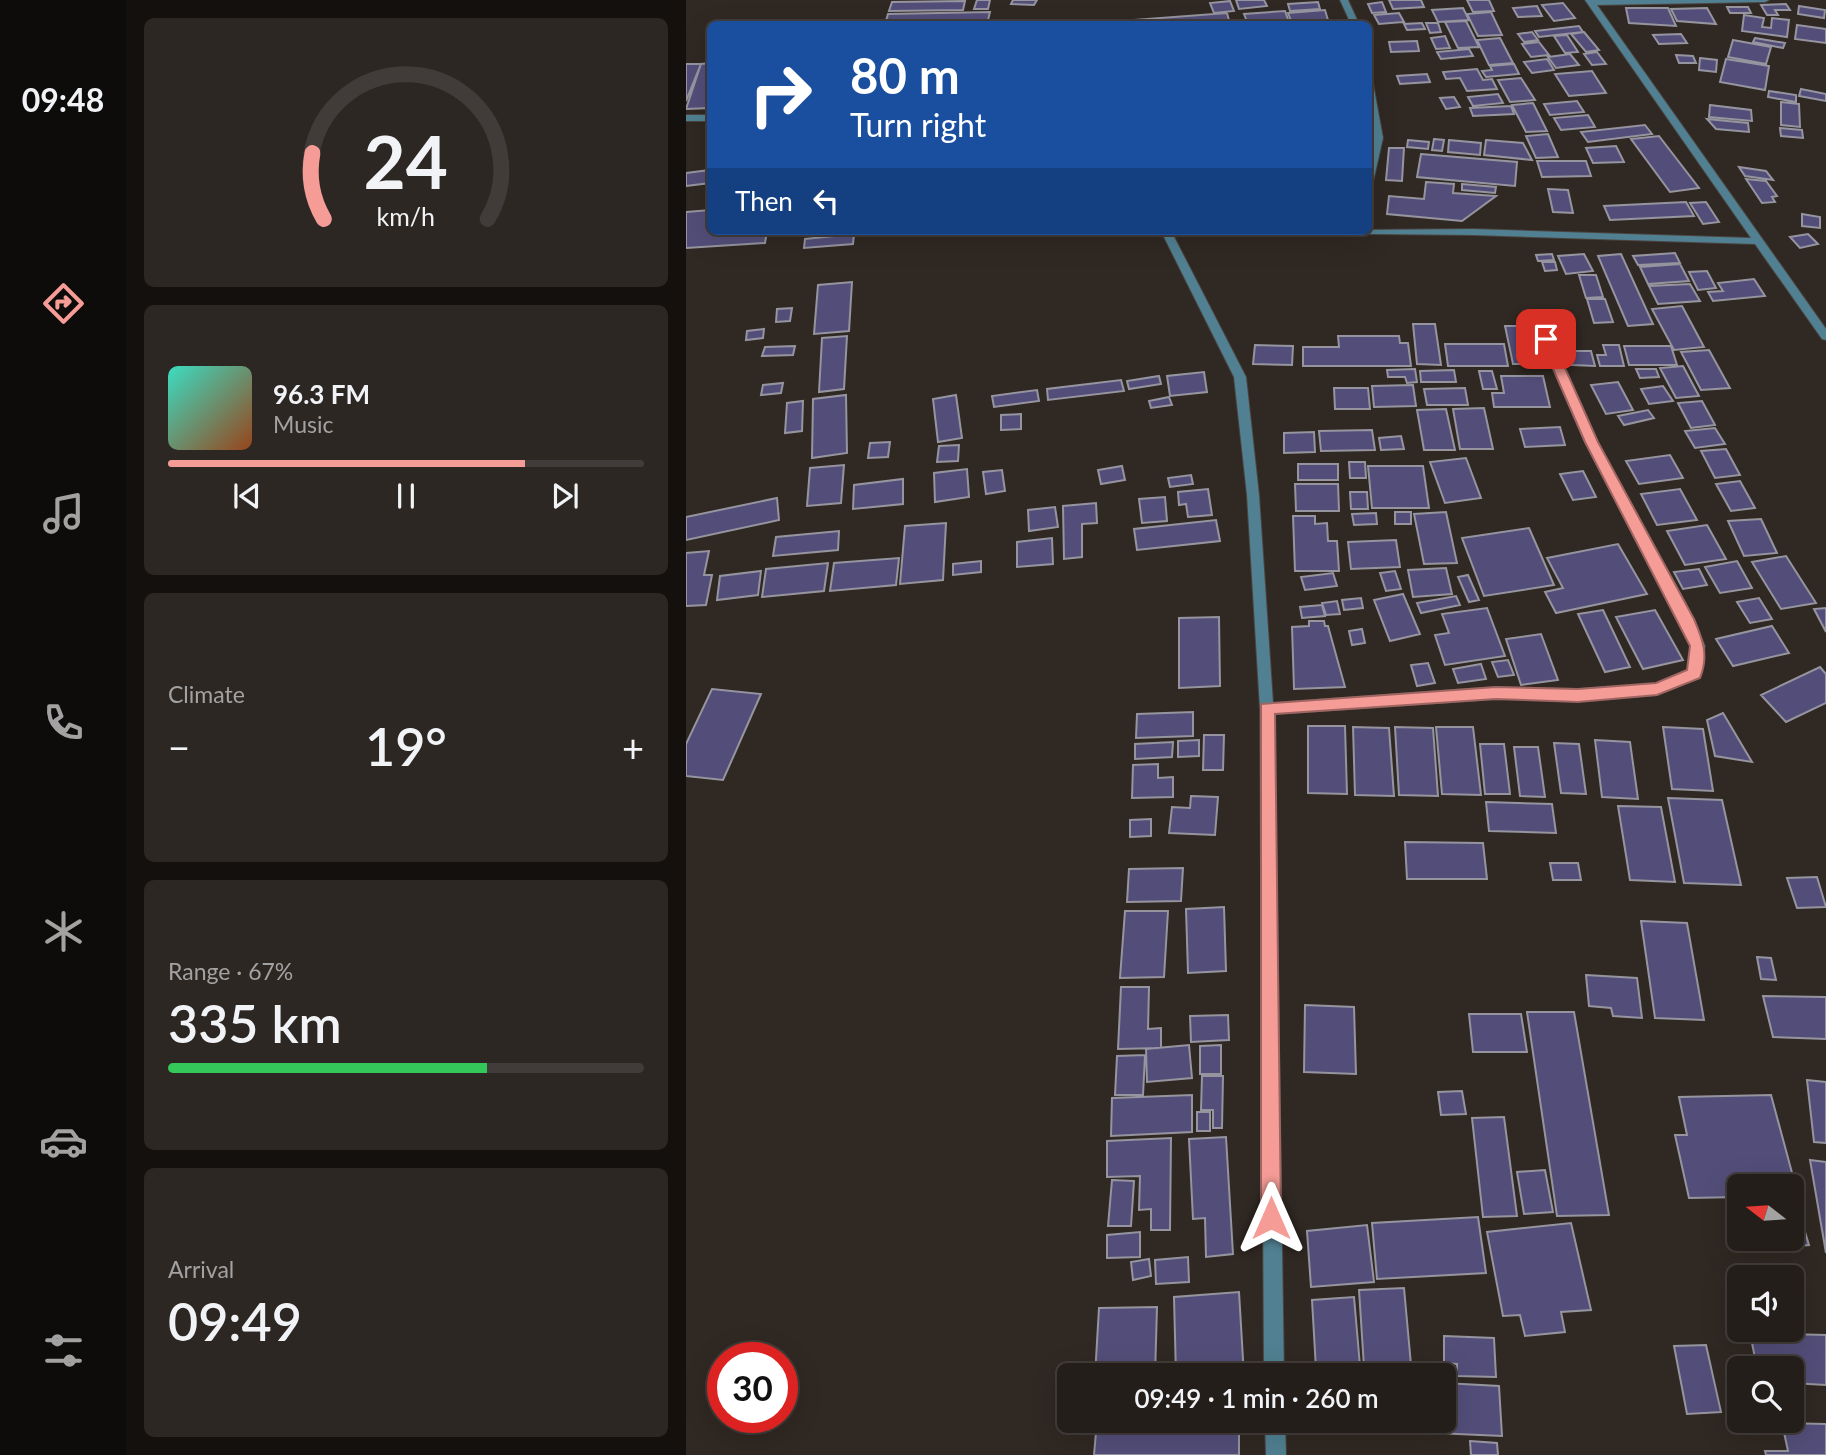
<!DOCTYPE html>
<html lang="en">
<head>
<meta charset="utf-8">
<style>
	:root { --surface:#241e1a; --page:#2c2723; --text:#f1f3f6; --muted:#a3a2a2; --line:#413c39; --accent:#f59c96 }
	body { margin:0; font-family:Lato,sans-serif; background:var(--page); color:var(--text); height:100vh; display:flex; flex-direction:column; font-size:26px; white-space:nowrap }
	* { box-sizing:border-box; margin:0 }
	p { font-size:23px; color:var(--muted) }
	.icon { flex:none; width:38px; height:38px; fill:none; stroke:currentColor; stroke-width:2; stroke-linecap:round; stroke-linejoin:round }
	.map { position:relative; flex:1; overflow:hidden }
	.panel { display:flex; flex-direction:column; gap:18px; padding:18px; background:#14100e; width:560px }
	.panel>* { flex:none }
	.top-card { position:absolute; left:21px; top:21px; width:665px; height:214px; border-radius:10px; box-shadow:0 7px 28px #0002,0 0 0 2px var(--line); background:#1a4fa0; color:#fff; overflow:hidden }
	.needle { width:46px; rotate:287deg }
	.buttons { position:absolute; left:1041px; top:1174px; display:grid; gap:14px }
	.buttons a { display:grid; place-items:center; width:77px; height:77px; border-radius:10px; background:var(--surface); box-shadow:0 7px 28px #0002,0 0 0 2px var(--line); font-size:35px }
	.speed { position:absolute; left:21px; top:1342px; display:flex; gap:14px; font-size:35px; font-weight:700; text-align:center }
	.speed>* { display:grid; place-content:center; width:91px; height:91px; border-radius:50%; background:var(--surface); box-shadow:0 7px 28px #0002,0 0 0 2px var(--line); line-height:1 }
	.speed .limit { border:10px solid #d22; background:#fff; color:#111 }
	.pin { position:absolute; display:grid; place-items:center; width:60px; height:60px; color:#fff; margin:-30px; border-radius:14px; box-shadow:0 4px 10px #0006 }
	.me { position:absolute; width:77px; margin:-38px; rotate:0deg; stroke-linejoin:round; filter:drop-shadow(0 0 5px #0008) }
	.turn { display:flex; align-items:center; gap:24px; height:147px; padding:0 28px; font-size:32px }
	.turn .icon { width:91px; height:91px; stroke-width:2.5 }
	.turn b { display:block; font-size:49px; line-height:60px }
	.then { display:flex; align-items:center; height:66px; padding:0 28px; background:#0003; gap:14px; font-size:26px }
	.big { font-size:52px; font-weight:600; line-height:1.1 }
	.panel .widget { flex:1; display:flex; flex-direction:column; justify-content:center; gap:10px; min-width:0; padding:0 24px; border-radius:10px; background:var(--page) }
	.panel .dial { align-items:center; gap:0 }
	.dial svg { height:182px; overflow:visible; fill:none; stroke:var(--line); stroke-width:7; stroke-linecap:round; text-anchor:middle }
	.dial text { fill:var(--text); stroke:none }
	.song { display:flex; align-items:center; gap:21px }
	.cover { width:84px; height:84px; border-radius:10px; background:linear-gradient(135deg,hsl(170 70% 55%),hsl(20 70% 35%)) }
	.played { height:7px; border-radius:4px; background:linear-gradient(90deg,var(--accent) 75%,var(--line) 75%) }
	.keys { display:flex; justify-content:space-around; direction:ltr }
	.heat { display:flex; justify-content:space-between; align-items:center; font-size:38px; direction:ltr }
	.charge { height:10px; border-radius:5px; background:linear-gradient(90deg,#34c759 67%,var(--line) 0) }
	.trip { position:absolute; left:371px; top:1363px; width:399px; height:70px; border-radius:10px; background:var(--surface); box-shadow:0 7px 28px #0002,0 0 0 2px var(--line); font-weight:600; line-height:70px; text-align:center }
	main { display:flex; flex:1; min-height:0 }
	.dock { display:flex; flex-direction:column; width:126px; justify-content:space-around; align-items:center; background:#0e0c0a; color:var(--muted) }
	.dock .icon { width:49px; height:49px }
	.dock .selected { color:var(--accent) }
	.dock b { font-size:32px; color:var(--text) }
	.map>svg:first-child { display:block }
	.building { fill:#534e79; stroke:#95949f; stroke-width:2 }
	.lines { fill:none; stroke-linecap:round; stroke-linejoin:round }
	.street-casing { stroke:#4b433e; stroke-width:2 }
	.street { fill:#508091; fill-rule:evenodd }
	.route { fill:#f59c96; stroke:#9f6562; stroke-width:2 }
</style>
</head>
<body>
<main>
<nav class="dock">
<b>09:48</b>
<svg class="icon selected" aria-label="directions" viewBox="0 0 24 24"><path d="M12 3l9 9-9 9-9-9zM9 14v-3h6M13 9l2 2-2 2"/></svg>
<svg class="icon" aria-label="music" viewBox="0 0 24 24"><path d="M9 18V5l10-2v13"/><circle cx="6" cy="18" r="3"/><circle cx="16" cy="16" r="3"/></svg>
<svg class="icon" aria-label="phone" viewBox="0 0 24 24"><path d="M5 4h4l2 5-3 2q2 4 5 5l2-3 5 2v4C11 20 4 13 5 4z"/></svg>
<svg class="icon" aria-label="climate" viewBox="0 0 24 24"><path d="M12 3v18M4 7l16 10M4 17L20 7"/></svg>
<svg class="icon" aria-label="car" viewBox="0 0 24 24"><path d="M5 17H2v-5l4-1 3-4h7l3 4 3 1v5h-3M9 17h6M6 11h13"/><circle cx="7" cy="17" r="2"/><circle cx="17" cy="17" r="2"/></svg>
<svg class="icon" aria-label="filters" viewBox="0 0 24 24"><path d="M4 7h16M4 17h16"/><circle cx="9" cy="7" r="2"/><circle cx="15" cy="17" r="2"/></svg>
</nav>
<section class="panel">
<div class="widget dial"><svg viewBox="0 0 100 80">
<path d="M14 69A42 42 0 1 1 86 69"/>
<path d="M14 69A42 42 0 0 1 9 40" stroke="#f59c96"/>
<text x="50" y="56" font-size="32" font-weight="700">24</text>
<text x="50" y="72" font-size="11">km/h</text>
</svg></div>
<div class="widget">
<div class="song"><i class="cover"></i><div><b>96.3 FM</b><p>Music</p></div></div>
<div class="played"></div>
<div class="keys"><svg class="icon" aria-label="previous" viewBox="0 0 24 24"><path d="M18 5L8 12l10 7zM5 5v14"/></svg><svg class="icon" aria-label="pause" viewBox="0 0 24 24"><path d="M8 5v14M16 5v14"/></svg><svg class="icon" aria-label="next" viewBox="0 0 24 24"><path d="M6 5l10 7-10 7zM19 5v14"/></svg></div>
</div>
<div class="widget"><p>Climate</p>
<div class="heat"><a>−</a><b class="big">19°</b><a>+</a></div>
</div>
<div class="widget"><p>Range · 67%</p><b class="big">335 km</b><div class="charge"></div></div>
<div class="widget"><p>Arrival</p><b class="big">09:49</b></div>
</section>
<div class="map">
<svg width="1140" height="1455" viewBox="0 0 1140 1455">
	<rect width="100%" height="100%" fill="#302822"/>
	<path class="building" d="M291,0H304L302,9H288Z
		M327,0H351L348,5L325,4Z
		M550,0H578L581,6L553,9Z
		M703,0H735L738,7L707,9Z
		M781,0H803L808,11L787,12Z
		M279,1L277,10L203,11L206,2Z
		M544,1L548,11L528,13L524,3Z
		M632,2L634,9L604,11L602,4Z
		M696,2L700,12L686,13L682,4Z
		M877,3L889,18L868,21L856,5Z
		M1100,4L1104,10H1089L1092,15H1081L1075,5Z
		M851,6L856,16L832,17L827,8Z
		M1113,6L1139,10L1138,18L1112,14Z
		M1041,7H1062L1065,13H1044Z
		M777,8L783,20L752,22L746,10Z
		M940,8H982L990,26L943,23Z
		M1021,8L1030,24L991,21L985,9Z
		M639,10L642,20L606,23L602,13Z
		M599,11L603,22L562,24L558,14Z
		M304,12L301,24H199L202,14Z
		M805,12L816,35L792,36L781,14Z
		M541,13L544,24H394Z
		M713,13L718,22L693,24L688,15Z
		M1058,15L1078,18L1076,27L1085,28L1086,18L1103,20L1101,37L1056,31Z
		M780,21L793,47L772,48L759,22Z
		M736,23L739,29L721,30L718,24Z
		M740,23H752L755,32L744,33Z
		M1111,25L1140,29V43L1109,39Z
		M893,26L897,32L853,37L849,31Z
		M846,32L852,40L838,42L832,34Z
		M898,32L913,50L900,52L885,34Z
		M995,34L1001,43L973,44L967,35Z
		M881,35L892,52L879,53L868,36Z
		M759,36L764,48L750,49L745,38Z
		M814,38L827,63L803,65L791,40Z
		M1069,38L1099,43L1097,48L1067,42Z
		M1047,40L1085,47L1080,64L1042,57Z
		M731,41L733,51L705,52L703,42Z
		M853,42L863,55L845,57L836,44Z
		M783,49L787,56L755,59L751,52Z
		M911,52L920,64L906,65L898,54Z
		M884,54L893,65L870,68L862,57Z
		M990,55L1007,56L1010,63H993Z
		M1014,58L1031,60L1030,72L1013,70Z
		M861,59L868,70L846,73L838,62Z
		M1040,59L1083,66L1079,90L1034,82Z
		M24,63V108L0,109L15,64Z
		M0,64H15L0,101Z
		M828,64L833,74L800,77L796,71L806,70L804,66Z
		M791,69L797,80L806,79L811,89L781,91L774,78L760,79L757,72Z
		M906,71L920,93L883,96L869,74Z
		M741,74L744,82L714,84L711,76Z
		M835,78L849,100L824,102L812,80Z
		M1115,89L1140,94V101L1113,96Z
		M1083,91L1110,95V102L1082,97Z
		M812,94L817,103L787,106L782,97Z
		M768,97L774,107L760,109L754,98Z
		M891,101L898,112L864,115L858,104Z
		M1095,102L1113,104L1114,127L1095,125Z
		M847,103L861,131L840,132L826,105Z
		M1024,105L1065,110L1066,121L1023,117Z
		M825,106L828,114L787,116L784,108Z
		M902,115L909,127L875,130L868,118Z
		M1021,119L1062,123L1063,132L1030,129Z
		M959,125L966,134L902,142L895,132Z
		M1094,128L1116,130L1117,138L1095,136Z
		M862,134L872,157L850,158L840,136Z
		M973,136L1013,188L984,192L945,139Z
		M748,139L758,140L756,151L746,150Z
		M722,140L743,142L742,149L721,147Z
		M763,140L795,143L794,155L762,152Z
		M800,140L837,143L846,160L798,155Z
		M930,146L938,162L907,163L900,148Z
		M703,148H718L716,181L700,180Z
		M735,154L831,162L829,186L731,177Z
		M851,161H900L905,176L856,177Z
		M1053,167L1080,171L1087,180L1059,176Z
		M24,170V183L0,186V173Z
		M1060,179L1080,181L1091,196L1086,197L1089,202L1076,203Z
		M740,182L768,184L767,193L810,196L776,221L701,214L703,196L738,199Z
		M776,184L810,187L809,193L776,190Z
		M862,189L882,190L887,213L867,212Z
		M1000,202L1008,216L924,220L918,206Z
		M1020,202L1033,222L1017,224L1004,203Z
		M24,210V231H81L79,243L0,248V212Z
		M1116,214L1134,217V228L1116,226Z
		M168,234L167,244L118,248L119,239Z
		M1122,234L1132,244L1114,248L1104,237Z
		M989,253L994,263L952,265L947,256Z
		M866,254L868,260L852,261L850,255Z
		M898,254L907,271L880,274L872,256Z
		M935,254L967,324L942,326L912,256Z
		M856,262H869L871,270L859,271Z
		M994,264L1003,281L962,284L954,267Z
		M1021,271L1030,288L1012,290L1003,272Z
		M893,275H910L917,297L900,298Z
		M1068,279L1079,296L1027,301L1022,292L1037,291L1032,283Z
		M166,282L163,331L128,334L132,285Z
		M1004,284L1014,301L972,304L963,286Z
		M901,299H919L927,322L908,323Z
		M996,306L1018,347L988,350L966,309Z
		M106,308L104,321L90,322L91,309Z
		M727,324H749L755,365L731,364Z
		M819,326H843L853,364H827Z
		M78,329L77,338L60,340L61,331Z
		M161,336L158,389L133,392L136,338Z
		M652,336H713L714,343H722L725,366H617V347H653Z
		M759,344H818L822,366H762Z
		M569,345L607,346L606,365L567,364Z
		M917,345H933L938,366H914L911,355H920Z
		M109,346L107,355L76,356L79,347Z
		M938,346H985L991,365H943Z
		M1023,350L1044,388L1015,390L995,352Z
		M883,351H905L909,366L886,365Z
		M997,366L1013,396L990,398L974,368Z
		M729,369L731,382L721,383L719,377H702L701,370Z
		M950,369H970L973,377L954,378Z
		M768,370L770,382H735L734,371Z
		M793,371H806L811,389H797Z
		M518,372L521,392L484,396L481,376Z
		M473,376L475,384L443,389L441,381Z
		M815,376H857L864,407H808L806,393H818Z
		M435,380L438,391L362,400L361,389Z
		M932,382L947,410L920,414L905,385Z
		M97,383L95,393L75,395L77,385Z
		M727,385L730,406L688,407L686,386Z
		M977,386L987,401L963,404L955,389Z
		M648,388H682L684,409H649Z
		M779,388L782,405H741L738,389Z
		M351,390L353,401L308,407L306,396Z
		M160,395L161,453L126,458L127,399Z
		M270,395L276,438L252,442L247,399Z
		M483,397L486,405L465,408L463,401Z
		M117,401L116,431L99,433L101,403Z
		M1016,401L1029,425L1005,428L992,403Z
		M798,408L807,449H774L767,409Z
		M760,409L769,450H738L731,410Z
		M962,410L968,418L938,425L932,416Z
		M335,414V429L315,430V415Z
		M874,427L879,445L839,447L834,429Z
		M1029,428L1039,444L1009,448L999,431Z
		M686,430L689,450L635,451L633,431Z
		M628,432L629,452L598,453V433Z
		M715,436L718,449L695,450L693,438Z
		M204,442L202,457L182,458L184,443Z
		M273,445L272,461L251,462L253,446Z
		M1040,449L1054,475L1029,478L1015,451Z
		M984,455L997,478L953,484L940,461Z
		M780,458L795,498L759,503L744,462Z
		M663,462H679L680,478H664Z
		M612,464H652V480H612Z
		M158,465L155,503L121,506L124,468Z
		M436,466L439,480L415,484L412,470Z
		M682,466H737L743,508H686Z
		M281,469L283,497L249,502L248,473Z
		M316,470L319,491L300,494L297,472Z
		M897,471L910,497L887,500L874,474Z
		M505,475L507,484L484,487L482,478Z
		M217,479V504L167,509L168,485Z
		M1054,481L1069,508L1045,511L1030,484Z
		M609,484H652L653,511H610Z
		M522,489L526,515L502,517L500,504L493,505L492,492Z
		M994,489L1011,520L971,525L955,494Z
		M664,492H681L682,509H665Z
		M479,497L481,521L456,523L453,499Z
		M91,498L93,520L0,540V517Z
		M410,503L411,523L396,524V557L378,559L377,506Z
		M369,507L372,527L343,531L342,510Z
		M709,512H725V524H709Z
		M760,512L771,563L738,564L728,514Z
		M690,513L691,524L668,525L666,514Z
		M607,516H629V524L641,523L642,541H651L653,571H609Z
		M1075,519L1091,553L1058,556L1042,521Z
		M530,520L534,541L451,550L448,529Z
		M260,523L257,580L214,584L219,526Z
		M1021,525L1040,559L999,565L981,531Z
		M843,528L868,585L798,596L776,538Z
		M153,531L152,550L87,556L90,537Z
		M366,538L367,564L331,567V542Z
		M710,540L714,567L665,569L662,542Z
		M932,544L961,594L870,613L859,592L877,588L861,558Z
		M23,551L18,575H26L20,605L0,606V553Z
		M1100,556L1130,603L1095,609L1066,562Z
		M213,558L210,585L144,591L148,563Z
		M295,561V572L267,575V564Z
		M1051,561L1066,588L1034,593L1019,567Z
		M142,563L138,591L76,597L80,569Z
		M760,568L766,594L727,597L722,570Z
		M1013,569L1021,585L997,589L988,572Z
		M75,571L72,595L31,600L34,576Z
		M709,571L715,589L700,591L694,573Z
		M647,573L651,586L619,590L615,577Z
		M782,575L793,600L783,602L772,577Z
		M717,594L734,634L704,641L688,600Z
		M770,596L774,605L735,613L731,603Z
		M675,598L677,608L658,610L656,600Z
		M1073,598L1086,619L1064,623L1051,602Z
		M651,601L654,614L640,615L636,603Z
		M636,605L639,616L616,618L614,607Z
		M801,608L819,656L759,665L749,635L763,633L756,614Z
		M1140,608V632L1128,609Z
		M917,610L944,667L919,672L892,614Z
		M969,610L997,660L957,669L930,617Z
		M533,617L534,686L493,688V618Z
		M623,621H638L639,626H642L659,687L608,689L606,627L623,626Z
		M1086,626L1103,653L1047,666L1030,639Z
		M676,629L679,643L666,645L663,631Z
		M855,634L872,680L835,685L820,639Z
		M822,660L828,675L812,677L806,662Z
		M742,663L749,683L731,686L725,665Z
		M795,664L800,679L772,683L767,669Z
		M1134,667L1140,674V703L1100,722L1075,695Z
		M26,689L75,694L37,780L0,776V744Z
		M507,712V736L450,738L451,714Z
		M1037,713L1066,762L1029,756L1021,720Z
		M622,726H659L661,794L622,793Z
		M667,727L703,728L708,796L669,795Z
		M709,727L747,728L752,796L713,795Z
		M750,727H787L795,795L756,794Z
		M977,727L1017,729L1027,791L986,789Z
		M518,735H538L537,770H517Z
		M513,740V756L492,757V741Z
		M909,740L944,742L952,799L916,797Z
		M487,742L486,757L449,759V744Z
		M868,743L893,744L900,794L875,793Z
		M794,744H818L824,794H799Z
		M828,747H852L859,797L834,796Z
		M472,764V778L487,777V797L446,798L447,765Z
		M505,796L532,797L529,835L483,833L486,807L504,808Z
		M982,798L1036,800L1055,885L998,883Z
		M800,802L866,804L870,833L803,831Z
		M932,806L975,807L989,882L944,880Z
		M465,819V836L444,837V820Z
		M719,842L797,843L801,879H721Z
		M864,863H892L895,880H867Z
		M497,868L495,901L441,902L443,869Z
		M1131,877L1140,907L1111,908L1101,878Z
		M538,907L540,971L502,973L500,909Z
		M439,911H482L478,977L434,978Z
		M955,921L1001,923L1018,1020L969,1018Z
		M1071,957L1085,958L1090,980L1075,979Z
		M900,975L951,978L956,1018L927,1016L925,1008L903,1006Z
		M435,987H463L462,1029L475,1028V1048L432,1049Z
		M1077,996L1140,997V1039L1087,1037Z
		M619,1005L668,1007L670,1074L618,1072Z
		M841,1012H888L923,1215L871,1216Z
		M783,1014H835L841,1052H787Z
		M542,1015L543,1040L505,1042L504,1016Z
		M503,1045L506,1078L461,1082L460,1049Z
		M535,1045V1074H514V1046Z
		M459,1055L457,1095H429L431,1056Z
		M516,1076H537L536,1128H527V1110H515Z
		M1121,1080L1140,1082V1143L1128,1142Z
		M776,1091L780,1114L755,1115L752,1092Z
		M506,1095V1132L425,1136L426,1098Z
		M1085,1095L1112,1195H1106V1186H1054V1197L1003,1198L989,1135H1001L993,1097Z
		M511,1112H524V1131H511Z
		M818,1117L831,1216L797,1217L786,1118Z
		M540,1137L547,1254L520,1257L519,1218L507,1219L503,1139Z
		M485,1138L484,1230H465V1209L453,1210L454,1176L421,1177V1141Z
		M1124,1160L1140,1162V1253Z
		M859,1170L867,1212L838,1214L831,1172Z
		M426,1180L448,1181L445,1226H422Z
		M1106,1199H1109L1123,1245L1065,1249L1062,1239H1106Z
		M792,1217L800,1273L691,1279L686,1223Z
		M885,1223L905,1310L875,1312L879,1332L839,1336L834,1315L817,1316L801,1232Z
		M681,1225L688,1282L625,1287L621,1231Z
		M454,1232V1257L421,1258V1235Z
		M502,1257L503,1282L470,1284L469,1260Z
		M463,1259L465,1276L447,1280L445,1262Z
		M718,1288L725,1365L678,1367L673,1290Z
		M553,1292L558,1376H490L488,1297Z
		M668,1297L674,1366L630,1369L626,1300Z
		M471,1307L469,1376H409L413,1308Z
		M1064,1333L1140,1335V1385L1106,1383V1368H1090L1088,1359L1069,1358Z
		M758,1336L808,1338L810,1377L771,1376V1364L758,1363Z
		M1020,1345L1035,1412L1001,1414L988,1346Z
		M758,1383L813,1386L816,1436L749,1433V1421H758Z
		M632,1421H733V1422H632Z
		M1096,1423L1140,1424V1455H1080L1079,1451H1102Z
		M553,1430V1455H408L410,1432Z
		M784,1441L811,1443L812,1455H785Z"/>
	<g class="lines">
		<defs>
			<path id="street" d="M654,0H662L673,24H665Z
				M899,0H1083L1079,2L911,5L1140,329V340L1136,339L1069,244L787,235L572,233L570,231L787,229L1065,238Z
				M682,76L686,78L697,138L687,182L682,185V159L687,138L682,108Z
				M0,115H24V121H0Z
				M475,231H485L560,377L573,495L587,703L810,687L892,689L970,684L1002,670L1005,646L993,619L899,442L855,339L860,336L865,339L911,442L1007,619L1019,646L1013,677L971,695L892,701L810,699L588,714L598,1376H578L574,709L561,495L548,377Z
				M579,1421H599L600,1455H580Z"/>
		</defs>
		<use href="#street" class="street-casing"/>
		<use href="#street" class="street"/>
	</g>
	<path class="route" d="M860,335L866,339L912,442L1008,619C1017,640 1023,656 1014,678L971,695L892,702L810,699L589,714L595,1218L592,1226L585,1229L578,1226L575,1218V704L810,687L892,689L970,683L1001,670L1004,646L899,442L854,339Z"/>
</svg>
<div class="buttons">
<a><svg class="needle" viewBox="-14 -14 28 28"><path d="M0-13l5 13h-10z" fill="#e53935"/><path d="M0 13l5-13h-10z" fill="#a3a2a2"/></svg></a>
<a><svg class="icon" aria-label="sound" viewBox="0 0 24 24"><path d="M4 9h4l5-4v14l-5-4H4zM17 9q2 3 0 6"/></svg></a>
<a><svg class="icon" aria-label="search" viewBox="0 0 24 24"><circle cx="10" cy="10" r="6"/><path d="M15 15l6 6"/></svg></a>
</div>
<div class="speed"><div class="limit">30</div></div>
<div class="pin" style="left:860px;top:339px;background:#d93025"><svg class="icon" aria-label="arrive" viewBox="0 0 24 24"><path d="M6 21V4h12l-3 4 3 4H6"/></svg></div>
<svg class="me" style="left:585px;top:1218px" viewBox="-20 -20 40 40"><path d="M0-17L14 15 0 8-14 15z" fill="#f59c96" stroke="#fff" stroke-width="4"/></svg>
<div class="trip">09:49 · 1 min · 260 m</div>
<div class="top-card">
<div class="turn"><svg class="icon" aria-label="right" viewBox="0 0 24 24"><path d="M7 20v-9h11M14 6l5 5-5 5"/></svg><div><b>80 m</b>Turn right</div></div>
<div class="then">Then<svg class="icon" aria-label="left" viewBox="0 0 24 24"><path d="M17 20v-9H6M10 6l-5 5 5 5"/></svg></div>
</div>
</div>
</main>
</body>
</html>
